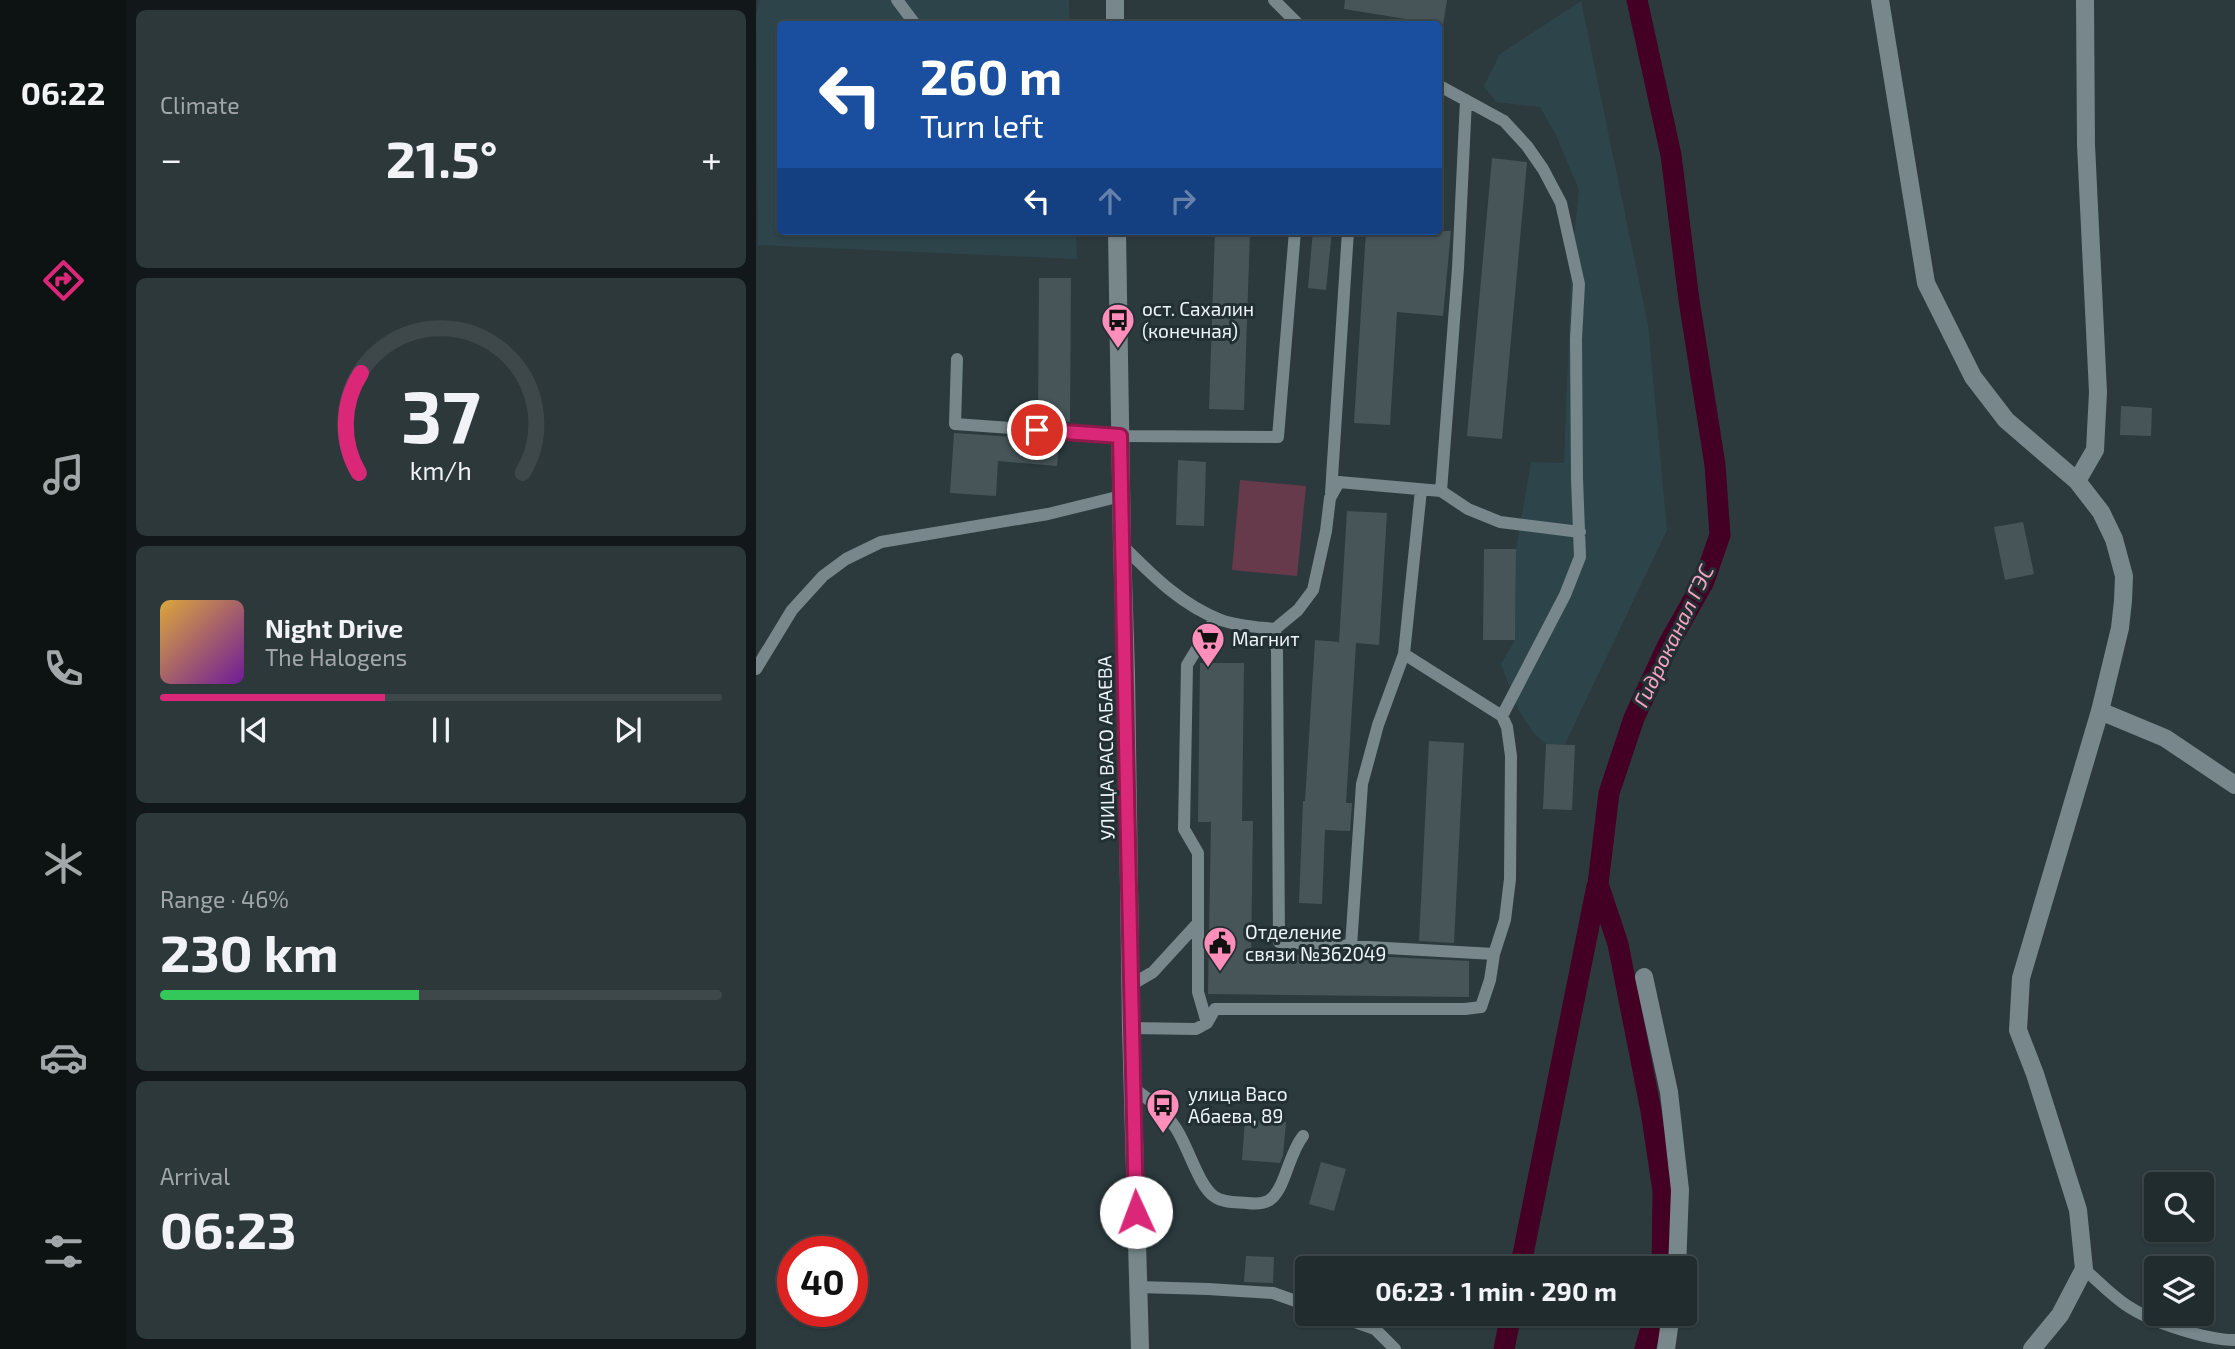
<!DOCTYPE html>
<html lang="en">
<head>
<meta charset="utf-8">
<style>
	:root { --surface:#212c2e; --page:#2d383a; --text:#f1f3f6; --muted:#a2a7aa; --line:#3e484a; --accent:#db2777 }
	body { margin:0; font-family:"Exo 2",sans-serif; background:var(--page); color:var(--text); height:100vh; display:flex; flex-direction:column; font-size:26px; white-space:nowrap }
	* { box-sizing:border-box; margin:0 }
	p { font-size:23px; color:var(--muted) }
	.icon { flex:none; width:38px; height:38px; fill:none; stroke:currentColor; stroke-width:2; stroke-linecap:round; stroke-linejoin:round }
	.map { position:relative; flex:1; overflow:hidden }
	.side { display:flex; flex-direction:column; gap:10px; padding:10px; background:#121819; width:630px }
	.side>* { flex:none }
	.hud { position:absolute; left:21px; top:21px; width:665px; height:214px; border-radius:7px; box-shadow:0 2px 5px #0004,0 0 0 2px var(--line); background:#1a4fa0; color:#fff; overflow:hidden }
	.tools { position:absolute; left:1388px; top:1172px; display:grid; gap:14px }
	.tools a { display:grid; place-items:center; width:70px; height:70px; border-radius:7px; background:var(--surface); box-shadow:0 2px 5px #0004,0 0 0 2px var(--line); font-size:35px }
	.speed { position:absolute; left:21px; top:1236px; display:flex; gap:14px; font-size:35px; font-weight:700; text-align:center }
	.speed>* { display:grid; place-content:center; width:91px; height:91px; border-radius:50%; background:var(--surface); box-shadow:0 2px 5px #0004,0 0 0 2px var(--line); line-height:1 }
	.speed .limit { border:10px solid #d22; background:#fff; color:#111 }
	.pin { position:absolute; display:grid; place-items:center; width:60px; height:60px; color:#fff; margin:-30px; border:4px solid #fff; border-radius:50%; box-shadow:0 2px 7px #0007 }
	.me { position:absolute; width:77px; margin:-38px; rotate:358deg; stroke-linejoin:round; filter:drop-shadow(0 0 5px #0008) }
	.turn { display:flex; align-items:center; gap:24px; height:147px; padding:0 28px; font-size:32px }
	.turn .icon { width:91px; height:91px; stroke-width:2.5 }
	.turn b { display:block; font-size:49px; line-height:60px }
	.lanes { display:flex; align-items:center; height:66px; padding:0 28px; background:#0003; justify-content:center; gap:35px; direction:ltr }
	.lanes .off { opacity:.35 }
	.big { font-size:52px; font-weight:700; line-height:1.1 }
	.side .widget { flex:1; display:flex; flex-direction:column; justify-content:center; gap:10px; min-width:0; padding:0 24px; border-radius:10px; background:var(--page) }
	.side .dial { align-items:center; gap:0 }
	.dial svg { height:182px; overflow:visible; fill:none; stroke:var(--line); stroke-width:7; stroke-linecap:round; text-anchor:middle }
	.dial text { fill:var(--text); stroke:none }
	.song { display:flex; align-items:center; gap:21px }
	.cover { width:84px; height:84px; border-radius:10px; background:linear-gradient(135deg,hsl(40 70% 55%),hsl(280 70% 35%)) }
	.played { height:7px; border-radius:4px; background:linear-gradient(90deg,var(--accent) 40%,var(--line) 40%) }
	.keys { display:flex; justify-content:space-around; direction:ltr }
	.heat { display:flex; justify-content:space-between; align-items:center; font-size:38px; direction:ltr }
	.charge { height:10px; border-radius:5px; background:linear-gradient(90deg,#34c759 46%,var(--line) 0) }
	.trip { position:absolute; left:539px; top:1256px; width:402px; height:70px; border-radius:7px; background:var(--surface); box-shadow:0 2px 5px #0004,0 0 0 2px var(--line); font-weight:700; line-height:70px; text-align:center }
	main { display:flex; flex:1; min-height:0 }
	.tab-bar { display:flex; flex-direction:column; width:126px; justify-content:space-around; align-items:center; background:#0d1212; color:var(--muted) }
	.tab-bar .icon { width:49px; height:49px }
	.tab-bar .selected { color:var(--accent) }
	.tab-bar b { font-size:32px; color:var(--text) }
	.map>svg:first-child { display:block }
	.built { fill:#2e444b }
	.green { fill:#673a4b }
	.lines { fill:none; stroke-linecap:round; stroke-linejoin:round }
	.canal { stroke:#440024; stroke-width:21 }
	.building { fill:#475559 }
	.service { stroke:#77878b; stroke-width:12 }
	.minor { stroke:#77878b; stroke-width:18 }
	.tertiary { stroke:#77878b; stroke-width:18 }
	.route-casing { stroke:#8e194d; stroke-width:18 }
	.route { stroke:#db2777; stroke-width:12 }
	.labels { text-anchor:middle; stroke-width:6; stroke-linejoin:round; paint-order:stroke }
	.poi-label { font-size:19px; fill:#edf5f8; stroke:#223034; text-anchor:start }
	.street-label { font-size:19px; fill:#edf5f8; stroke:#223034 }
	.water-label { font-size:21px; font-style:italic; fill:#f9a4c4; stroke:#223034 }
</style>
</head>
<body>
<main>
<nav class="tab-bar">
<b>06:22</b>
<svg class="icon selected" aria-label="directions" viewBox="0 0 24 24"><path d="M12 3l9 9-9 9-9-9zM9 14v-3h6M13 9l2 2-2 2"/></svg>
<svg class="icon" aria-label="music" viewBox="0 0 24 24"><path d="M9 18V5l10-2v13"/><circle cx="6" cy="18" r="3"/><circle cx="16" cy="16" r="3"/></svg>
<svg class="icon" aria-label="phone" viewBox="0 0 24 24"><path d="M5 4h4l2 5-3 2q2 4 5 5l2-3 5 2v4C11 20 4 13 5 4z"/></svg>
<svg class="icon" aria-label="climate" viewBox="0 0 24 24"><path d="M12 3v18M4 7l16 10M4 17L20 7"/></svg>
<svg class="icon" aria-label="car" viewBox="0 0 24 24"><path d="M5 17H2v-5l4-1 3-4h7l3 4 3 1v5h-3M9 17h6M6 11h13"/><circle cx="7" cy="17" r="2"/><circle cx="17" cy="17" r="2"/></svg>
<svg class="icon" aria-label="filters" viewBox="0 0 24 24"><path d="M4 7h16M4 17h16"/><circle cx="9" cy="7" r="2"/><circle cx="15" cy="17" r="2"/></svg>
</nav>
<section class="side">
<div class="widget"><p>Climate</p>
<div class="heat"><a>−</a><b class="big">21.5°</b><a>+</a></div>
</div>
<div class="widget dial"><svg viewBox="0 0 100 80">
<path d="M14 69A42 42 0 1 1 86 69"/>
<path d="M14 69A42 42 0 0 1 15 25" stroke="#db2777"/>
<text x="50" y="56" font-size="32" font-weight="700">37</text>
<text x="50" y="72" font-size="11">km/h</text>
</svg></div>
<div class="widget">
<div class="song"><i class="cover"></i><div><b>Night Drive</b><p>The Halogens</p></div></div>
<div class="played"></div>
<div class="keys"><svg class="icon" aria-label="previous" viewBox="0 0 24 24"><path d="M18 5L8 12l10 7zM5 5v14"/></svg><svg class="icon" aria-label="pause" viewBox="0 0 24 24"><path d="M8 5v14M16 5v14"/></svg><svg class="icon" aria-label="next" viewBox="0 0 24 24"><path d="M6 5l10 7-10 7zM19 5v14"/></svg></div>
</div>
<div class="widget"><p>Range · 46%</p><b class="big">230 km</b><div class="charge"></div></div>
<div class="widget"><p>Arrival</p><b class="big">06:23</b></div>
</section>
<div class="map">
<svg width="1479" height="1349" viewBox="0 0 1479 1349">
	<rect width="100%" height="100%" fill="#2c3a3e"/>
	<path class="built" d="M3,0H313L314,24H24V231H320L321,259L2,245L0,17Z
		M825,1L892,325L911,530L809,744H790L777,732L762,709L745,664L759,640L760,549L775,462L808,463L816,255L823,190L800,135L784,107L740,102L728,86L744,54Z"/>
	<path class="green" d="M484,480L550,486L541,576L476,570Z"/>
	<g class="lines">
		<path class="canal" d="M881,0L915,155L933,300L959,465L964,535L948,581L912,645L878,718L853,793L842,884L862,944L895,1111L907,1191L906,1269
			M764,1269L841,886
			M748,1349L755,1314
			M889,1349L899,1314"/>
	</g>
	<path class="building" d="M589,0H691L687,25L588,9Z
		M736,158L771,162L746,439L711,436Z
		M459,231H494L488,410L453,409Z
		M557,231H576L570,290L552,288Z
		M610,231H695L687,316L641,312L634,425L598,423Z
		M283,278H315L314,422L282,421Z
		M1365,406L1396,408L1395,436L1364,435Z
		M198,433L303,440L301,466L242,461L240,496L194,493Z
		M422,460L450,462L448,526L420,525Z
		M591,511L631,513L623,645L600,643L590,803H596L594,831L569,830L566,904L543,903L547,801H549L559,640L583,642Z
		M1267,522L1278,574L1249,580L1238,527Z
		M728,549H760L759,640H727Z
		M444,663H488L486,821H497L495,954L613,956L713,961V997L452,994L455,822H442Z
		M673,741L708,743L698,943L663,941Z
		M790,744L819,745L816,810L787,809Z
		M489,1119L530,1122L527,1155L524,1163L486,1160Z
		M565,1162L590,1169L578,1211L553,1204Z
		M490,1256L518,1257L517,1283L488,1282Z"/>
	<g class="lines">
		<path class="service" d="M141,0L159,24
			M518,0L542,24
			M682,85L748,121L771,146L787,169L805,203L823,284L820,339L821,479L824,557L809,595L746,716
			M201,359L199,424L364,436L522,437L539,231
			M685,491L702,268L710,100
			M575,493L592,231
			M366,545C395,574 425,605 465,620C482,626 501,627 519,629L521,652L523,942L738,954
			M519,629L542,610L557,590L570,531L574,498L583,482L685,491L712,509L744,522L824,532
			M0,669L36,610L67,576L90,559L125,542L292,514L365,496
			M595,946L606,784L622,725L648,654L665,490
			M375,985L397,972L441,924
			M451,1023L442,992V853L428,829L431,665L459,619L465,620
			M375,1028L440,1029L451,1023L459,1009H709L725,1007L734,980L738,954L749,920L754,879L755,756L751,727L746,716L648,654
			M376,1087C392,1099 408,1110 419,1127C432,1145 442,1186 459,1197C468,1203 481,1202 491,1203C499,1204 510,1204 516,1198C530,1185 533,1153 547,1136
			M1328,1269C1342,1281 1355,1295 1370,1305C1395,1322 1449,1340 1479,1340
			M382,1287L452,1289L517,1293L551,1305
			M576,1314L619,1329L639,1349"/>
		<path class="minor" d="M1124,0L1170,283L1217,377L1250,420L1321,481L1345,512L1358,539L1368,576L1367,601L1364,628L1344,711L1265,978L1262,1030L1279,1074L1322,1210L1328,1269L1304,1315L1276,1349
			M1321,481L1339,450L1342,392L1330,145L1329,0
			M1344,711L1409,738L1479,785
			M888,977L913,1092L924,1190L921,1269
			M910,1349L915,1314"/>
		<path class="tertiary" d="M359,0V24
			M361,231L366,545L370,673L375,1028L384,1349"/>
	</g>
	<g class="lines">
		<defs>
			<path id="route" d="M281,430L364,436C370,695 373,953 380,1212"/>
		</defs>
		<use href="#route" class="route-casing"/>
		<use href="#route" class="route"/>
	</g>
	<defs>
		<symbol id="bus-pin" viewBox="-11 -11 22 30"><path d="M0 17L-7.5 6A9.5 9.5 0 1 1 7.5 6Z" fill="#ff8eba" stroke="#223034"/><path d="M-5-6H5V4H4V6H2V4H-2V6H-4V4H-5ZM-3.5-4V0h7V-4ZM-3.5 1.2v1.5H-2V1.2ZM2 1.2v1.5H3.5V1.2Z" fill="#111"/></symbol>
		<symbol id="supermarket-pin" viewBox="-11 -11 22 30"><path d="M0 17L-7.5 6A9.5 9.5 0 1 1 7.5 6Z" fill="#ff8eba" stroke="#223034"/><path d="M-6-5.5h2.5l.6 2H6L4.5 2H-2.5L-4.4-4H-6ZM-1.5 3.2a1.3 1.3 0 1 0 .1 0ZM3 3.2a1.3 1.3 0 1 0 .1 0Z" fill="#111"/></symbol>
		<symbol id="civic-pin" viewBox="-11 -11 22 30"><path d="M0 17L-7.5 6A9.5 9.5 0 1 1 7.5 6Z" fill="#ff8eba" stroke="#223034"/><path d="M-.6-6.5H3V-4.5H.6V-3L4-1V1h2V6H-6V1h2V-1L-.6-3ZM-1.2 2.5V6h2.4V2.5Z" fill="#111"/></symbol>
	</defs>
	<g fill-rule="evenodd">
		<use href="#bus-pin" x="343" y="301" width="38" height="52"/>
		<use href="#supermarket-pin" x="433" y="620" width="38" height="52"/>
		<use href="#civic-pin" x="445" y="924" width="38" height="52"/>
		<use href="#bus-pin" x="388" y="1086" width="38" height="52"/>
	</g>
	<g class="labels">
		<g class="poi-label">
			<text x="386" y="316">ост. Сахалин<tspan x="386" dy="22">(конечная)</tspan></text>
			<text x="476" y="646">Магнит</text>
			<text x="489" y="939">Отделение<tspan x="489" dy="22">связи №362049</tspan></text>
			<text x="432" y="1101">улица Васо<tspan x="432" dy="22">Абаева, 89</tspan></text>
		</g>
		<g class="street-label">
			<text transform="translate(350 748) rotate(-91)" y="7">УЛИЦА ВАСО АБАЕВА</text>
		</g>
		<g class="water-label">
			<text transform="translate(918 636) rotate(-64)" y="7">Гидроканал ГЭС</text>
		</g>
	</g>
</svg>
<div class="tools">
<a><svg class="icon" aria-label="search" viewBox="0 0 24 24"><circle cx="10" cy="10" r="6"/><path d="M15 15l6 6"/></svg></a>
<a><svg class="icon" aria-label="layers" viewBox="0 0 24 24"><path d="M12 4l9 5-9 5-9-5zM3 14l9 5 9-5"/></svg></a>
</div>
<div class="speed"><div class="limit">40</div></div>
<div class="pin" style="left:281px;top:430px;background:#d93025"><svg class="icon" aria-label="arrive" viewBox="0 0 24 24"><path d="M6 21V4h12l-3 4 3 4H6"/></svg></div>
<svg class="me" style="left:380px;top:1212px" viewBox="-20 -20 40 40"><circle r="19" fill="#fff"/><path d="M0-13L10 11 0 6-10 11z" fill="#db2777"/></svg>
<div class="trip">06:23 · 1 min · 290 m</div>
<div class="hud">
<div class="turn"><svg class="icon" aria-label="left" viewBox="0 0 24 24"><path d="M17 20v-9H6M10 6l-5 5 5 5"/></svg><div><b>260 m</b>Turn left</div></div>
<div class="lanes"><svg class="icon" aria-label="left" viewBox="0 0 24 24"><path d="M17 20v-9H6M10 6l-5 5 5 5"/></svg><svg class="icon off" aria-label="ahead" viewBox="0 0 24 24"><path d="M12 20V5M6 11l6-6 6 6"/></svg><svg class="icon off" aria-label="right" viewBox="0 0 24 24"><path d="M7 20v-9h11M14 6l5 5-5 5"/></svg></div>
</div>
</div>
</main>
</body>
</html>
